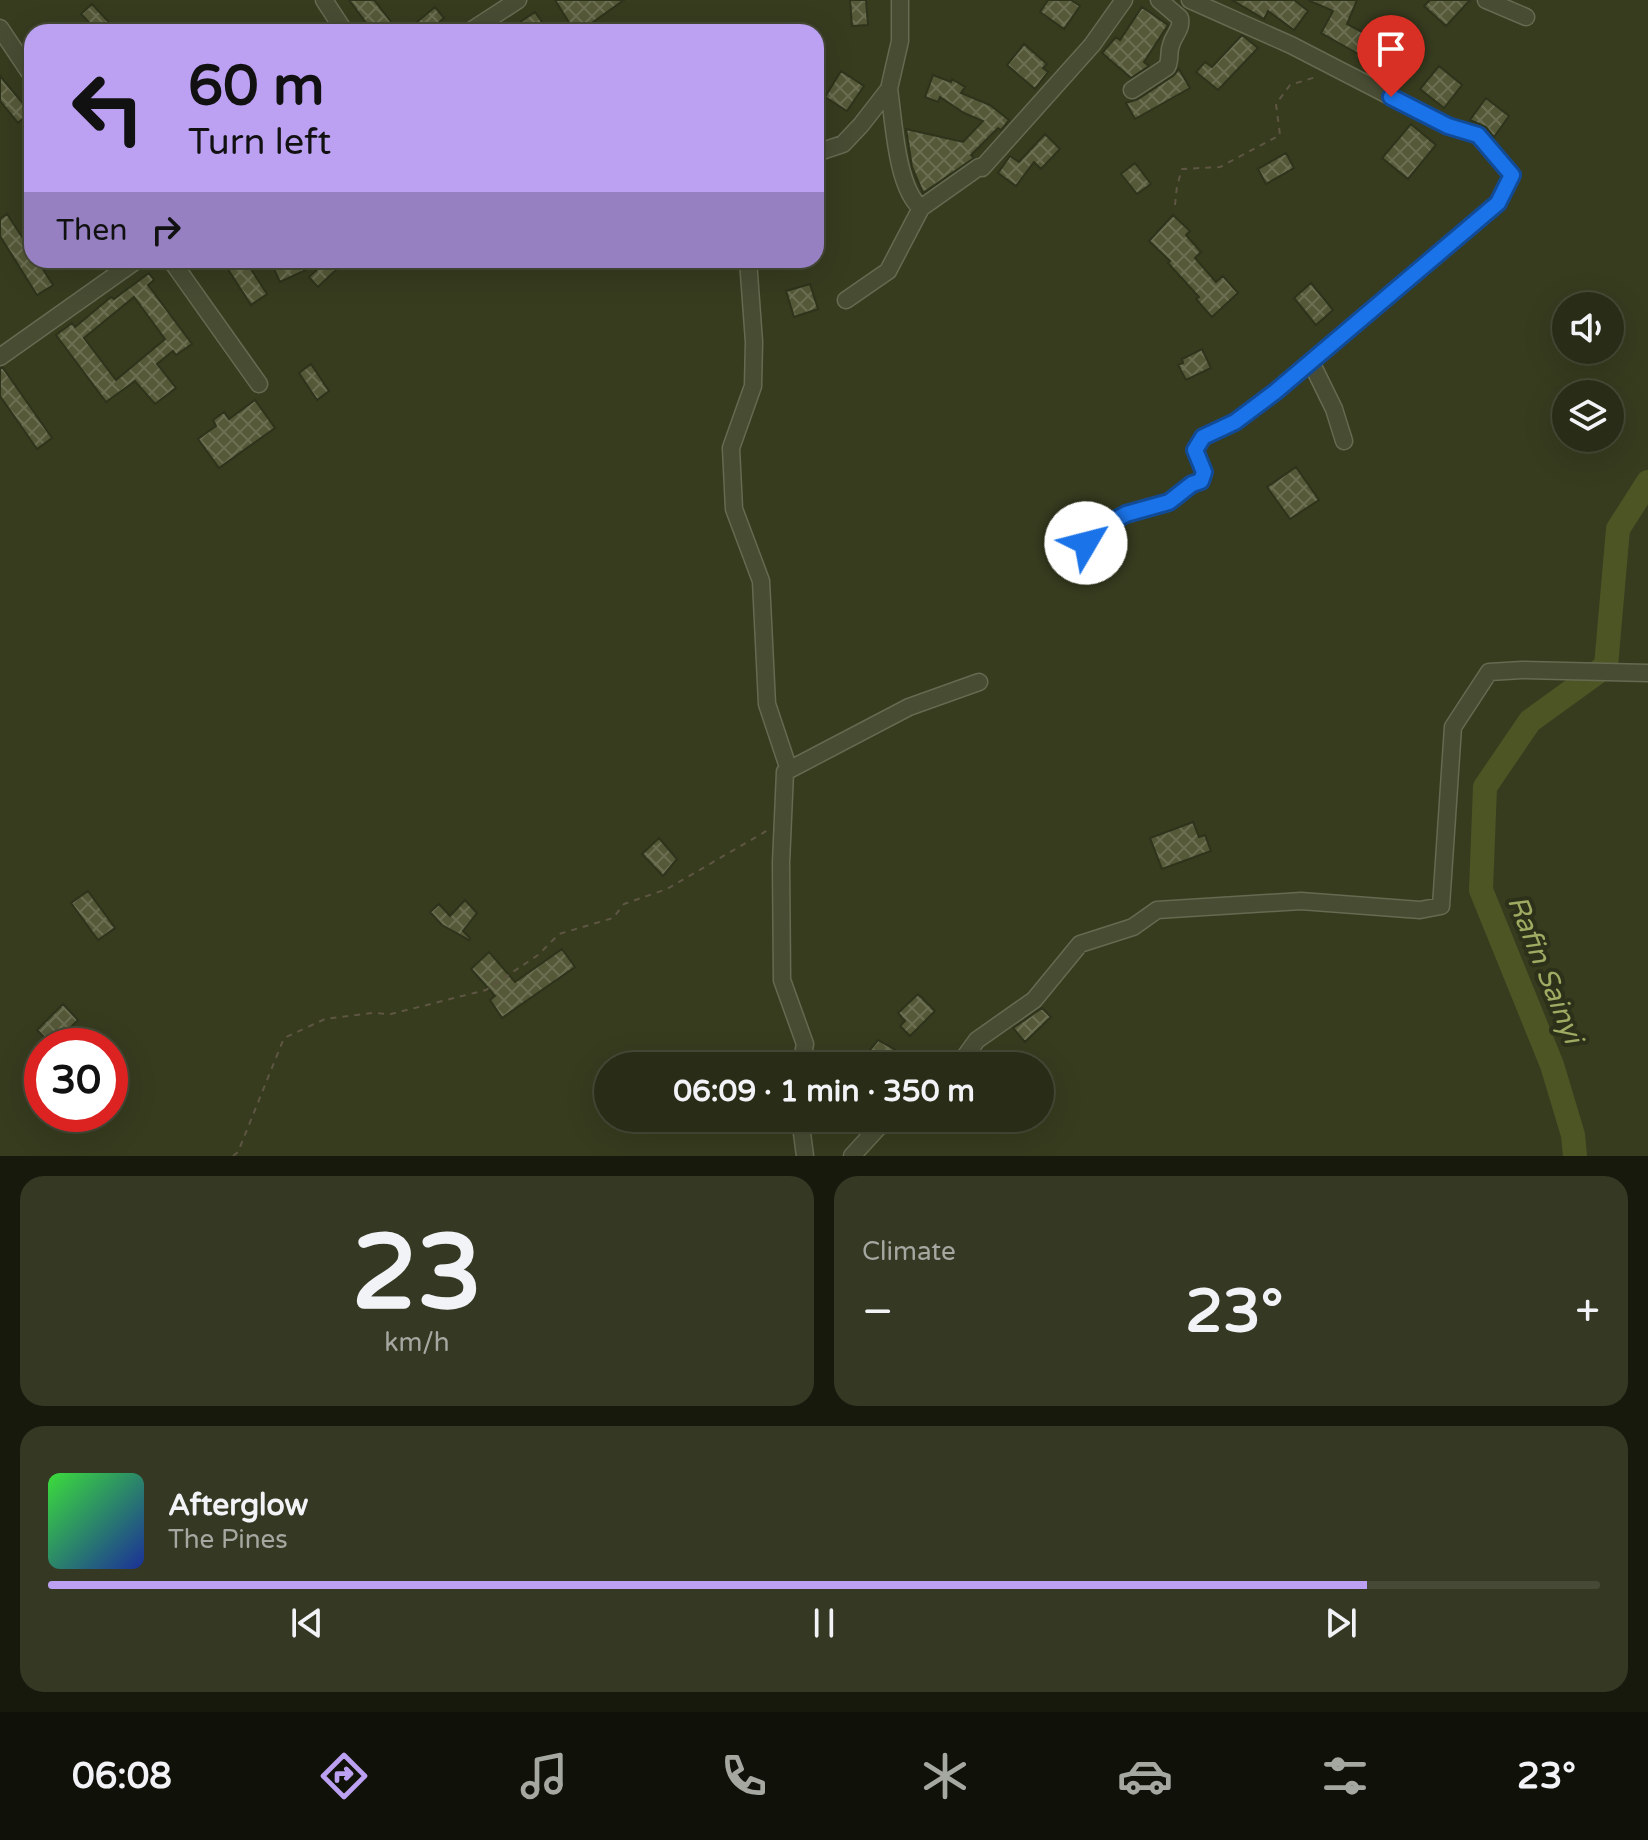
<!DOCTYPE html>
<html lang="en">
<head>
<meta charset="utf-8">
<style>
	:root { --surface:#292d17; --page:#353924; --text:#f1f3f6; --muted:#a5a8a1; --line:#454936; --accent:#bca0f2 }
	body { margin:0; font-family:"Varela Round",sans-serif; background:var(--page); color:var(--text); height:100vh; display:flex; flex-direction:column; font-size:30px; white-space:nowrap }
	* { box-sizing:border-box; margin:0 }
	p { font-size:26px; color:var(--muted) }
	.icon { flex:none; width:44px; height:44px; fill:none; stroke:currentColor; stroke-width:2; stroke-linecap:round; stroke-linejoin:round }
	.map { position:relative; height:1156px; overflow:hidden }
	.sheet { display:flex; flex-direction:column; gap:20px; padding:20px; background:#17190d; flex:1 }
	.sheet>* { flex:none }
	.hud { position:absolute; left:24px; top:24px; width:800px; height:244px; border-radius:24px; box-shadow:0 8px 32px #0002,0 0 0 2px var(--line); background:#bca0f2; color:#111; overflow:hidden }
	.buttons { position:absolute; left:1552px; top:292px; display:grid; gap:16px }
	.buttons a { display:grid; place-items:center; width:72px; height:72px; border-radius:50%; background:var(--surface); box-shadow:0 8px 32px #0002,0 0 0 2px var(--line); font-size:40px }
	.speed { position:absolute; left:24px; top:1028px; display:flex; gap:16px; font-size:40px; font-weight:700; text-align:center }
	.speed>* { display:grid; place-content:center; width:104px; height:104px; border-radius:50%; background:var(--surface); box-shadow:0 8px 32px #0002,0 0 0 2px var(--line); line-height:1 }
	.speed .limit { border:12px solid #d22; background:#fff; color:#111 }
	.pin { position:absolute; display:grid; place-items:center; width:68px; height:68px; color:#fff; margin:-82px -34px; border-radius:50% 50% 50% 0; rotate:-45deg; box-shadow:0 0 8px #0007 }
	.pin .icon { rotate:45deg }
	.me { position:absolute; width:88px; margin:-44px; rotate:53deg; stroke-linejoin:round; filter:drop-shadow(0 0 6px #0008) }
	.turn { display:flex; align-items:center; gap:28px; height:168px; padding:0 32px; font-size:36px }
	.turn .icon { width:104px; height:104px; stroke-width:2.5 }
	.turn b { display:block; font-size:56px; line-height:68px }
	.then { display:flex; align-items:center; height:76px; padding:0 32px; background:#0003; gap:16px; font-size:30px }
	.big { font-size:60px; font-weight:700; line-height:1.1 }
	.sheet .tile { flex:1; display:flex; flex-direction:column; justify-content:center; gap:12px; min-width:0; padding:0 28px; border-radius:24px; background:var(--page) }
	.sheet .dial { align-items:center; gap:0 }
	.dial b { font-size:104px; line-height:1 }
	.song { display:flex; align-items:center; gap:24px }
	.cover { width:96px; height:96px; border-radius:12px; background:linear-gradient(135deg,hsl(120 70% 55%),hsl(230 70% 35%)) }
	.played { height:8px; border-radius:4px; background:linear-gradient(90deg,var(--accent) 85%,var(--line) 85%) }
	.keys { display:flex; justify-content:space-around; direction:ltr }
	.heat { display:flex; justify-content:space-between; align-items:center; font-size:44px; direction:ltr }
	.sheet .tiles { flex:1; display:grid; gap:20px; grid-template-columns:1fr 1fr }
	.tile:last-child { grid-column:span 2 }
	.trip { position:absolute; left:594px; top:1052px; width:460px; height:80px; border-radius:40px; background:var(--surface); box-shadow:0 8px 32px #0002,0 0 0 2px var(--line); font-weight:700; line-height:80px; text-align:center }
	.tab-bar { display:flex; height:128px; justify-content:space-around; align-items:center; background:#101209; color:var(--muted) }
	.tab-bar .icon { width:56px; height:56px }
	.tab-bar .selected { color:var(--accent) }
	.tab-bar b { font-size:36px; color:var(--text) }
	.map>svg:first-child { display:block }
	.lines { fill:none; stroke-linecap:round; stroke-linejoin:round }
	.river { stroke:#4d5525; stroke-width:24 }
	.building { fill:url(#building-cross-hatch); stroke:#2e331b; stroke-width:2; fill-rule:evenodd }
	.minor-casing { stroke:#656a51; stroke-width:19 }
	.path { stroke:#5e5643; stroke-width:2; stroke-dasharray:6 6; stroke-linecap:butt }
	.minor { stroke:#484c33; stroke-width:16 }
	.route-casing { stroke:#114b97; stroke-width:20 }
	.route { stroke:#1a73e8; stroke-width:14 }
	.labels { text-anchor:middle; stroke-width:8; stroke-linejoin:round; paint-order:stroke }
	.water-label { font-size:28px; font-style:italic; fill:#9fab63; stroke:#2c3119 }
</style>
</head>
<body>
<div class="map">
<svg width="1648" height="1156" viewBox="0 0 1648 1156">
	<defs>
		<pattern id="building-cross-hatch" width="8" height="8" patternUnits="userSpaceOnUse" patternTransform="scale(2)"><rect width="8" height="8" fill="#555938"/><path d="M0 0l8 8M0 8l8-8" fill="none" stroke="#6c6f52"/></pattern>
	</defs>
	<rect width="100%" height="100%" fill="#373c1f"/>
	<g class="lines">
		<path class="river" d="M1575,1156L1573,1135L1552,1065L1481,890L1485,787L1530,721L1606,666L1618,529L1648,482"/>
	</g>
	<path class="building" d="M349,0H374L399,32H373Z
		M555,0H624L579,32H575Z
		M850,0H866L868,25L852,26Z
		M1048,0H1071L1080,6L1064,29L1040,12Z
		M1232,0H1294L1308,11L1294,30L1268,11L1264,19Z
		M1308,0H1357L1347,24L1371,37L1374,31L1411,49L1397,79L1359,61L1362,56L1321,33L1333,11Z
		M1430,0H1470L1446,26L1424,6Z
		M92,4L118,32H98L81,14Z
		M435,7L444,18L428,32H405Z
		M1142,7L1168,25L1144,62L1149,66L1131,78L1102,53L1116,37L1120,40Z
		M535,12L549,32H525L519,23Z
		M1242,35L1258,48L1218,90L1196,72L1205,62L1212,67Z
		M1024,44L1047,64L1043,68L1048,72L1035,89L1007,65Z
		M1439,66L1462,85L1444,108L1420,89Z
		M1179,69L1190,88L1135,119L1126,103L1138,99L1173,76Z
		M841,71L864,86L847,111L825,97Z
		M933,75L951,82L952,79L965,87L961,93L990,105L1009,120L1001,130L998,128L971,155L974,158L923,193L912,167L906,129L963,142L983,121L964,113L940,97L938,102L925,97Z
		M0,76L30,112L18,123L0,101Z
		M1486,98L1509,116L1494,137L1486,127L1470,120Z
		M1411,124L1436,145L1408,179L1382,158Z
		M1045,134L1060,149L1041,169L1034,162L1016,186L998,173L1010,156L1019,162Z
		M1286,153L1294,168L1266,184L1258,169Z
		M1135,163L1151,184L1137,194L1121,174Z
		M7,214L32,252V260H37L53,285L37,295L0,236V219Z
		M1173,215L1190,231L1186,235L1201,252L1195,258L1216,282L1223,276L1238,293L1212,317L1196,299L1199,297L1168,263L1170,261L1149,241Z
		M222,260H245L267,294L251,305Z
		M287,260H303L308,269L280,282L273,267Z
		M328,260H332L339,267L318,287L309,277Z
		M149,273L154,280L148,285L192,344L176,355L173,351L157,364L176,388L155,404L135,381L106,402L56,335L72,323L75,327L111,297L114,299ZM134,297L165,339L116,380L84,338Z
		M1311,283L1333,310L1316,325L1294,298Z
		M810,284L818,309L794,317L786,291Z
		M1202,349L1211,368L1186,380L1178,365L1183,363L1182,359Z
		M311,364L329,391L317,400L299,373Z
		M0,368H3L52,438L37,449L0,396Z
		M255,400L275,428L219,468L198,439L216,426L213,420L224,412L229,419Z
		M1296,467L1319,500L1290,519L1267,487Z
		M1193,822L1199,837L1205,835L1211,851L1162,869L1150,838Z
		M659,838L677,859L663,876L642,854Z
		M88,891L115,928L98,940L71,903Z
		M465,900L477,913L463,931L470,938L469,940L442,925L430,912L439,904L450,916Z
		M562,949L575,967L502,1018L490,1000L495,996L471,969L489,952L515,982Z
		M918,994L935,1011L910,1036L900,1026L905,1021L898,1013Z
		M63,1004L78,1020L63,1035L60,1032L49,1042L37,1030Z
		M1042,1008L1051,1017L1025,1042L1013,1028Z
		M878,1040L899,1052L887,1066H857Z"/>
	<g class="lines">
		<defs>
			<path id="minor" d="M324,0L345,32
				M1486,0L1526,17
				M0,28L32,76
				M469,32L518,0
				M889,89C894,121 896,187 921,208
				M1132,90L1167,67C1171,59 1168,53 1171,45C1174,34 1182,30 1180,18L1159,0
				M816,153L843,144L861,125L889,89L900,41V0
				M171,260L259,384
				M748,260L754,342L753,386L731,448L734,509L761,581L767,704L789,770
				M846,300L888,271L921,208L979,167L982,168L1092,45L1124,0
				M0,357L137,260
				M1311,362L1334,409L1344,441
				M1086,543L1106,525L1126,514L1169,502L1192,484L1201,481L1204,472L1195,450L1203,437L1235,422L1275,392L1498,203L1512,175L1478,135L1448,126L1291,45L1190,0
				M801,1066L805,1044L782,980L781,863L785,772L909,707L979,682
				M958,1066L977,1040L1034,1000L1080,944L1133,927L1157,910L1301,901L1420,910L1441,906L1453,727L1489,672L1522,670L1648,673
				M800,1118L805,1156
				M852,1156L884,1121L891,1118"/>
		</defs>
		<use href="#minor" class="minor-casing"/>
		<path class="path" d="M1175,205L1177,186L1182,169L1220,167L1280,135L1276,104L1290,85L1316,77
			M233,1156L238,1152L284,1038L325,1019L372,1013L391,1014L486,990L538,955L559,934L613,918L624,904L667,889L768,830"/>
		<use href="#minor" class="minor"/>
	</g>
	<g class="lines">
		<defs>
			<path id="route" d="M1086,543L1106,525L1126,514L1169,502L1192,484L1201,481L1204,472L1195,450L1203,437L1235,422L1275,392L1498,203L1512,175L1478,135L1448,126L1391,97"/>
		</defs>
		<use href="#route" class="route-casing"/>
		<use href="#route" class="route"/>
	</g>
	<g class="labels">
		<g class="water-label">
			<text transform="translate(1546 969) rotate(68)" y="10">Rafin Sainyi</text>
		</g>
	</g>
</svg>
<div class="buttons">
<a><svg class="icon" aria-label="sound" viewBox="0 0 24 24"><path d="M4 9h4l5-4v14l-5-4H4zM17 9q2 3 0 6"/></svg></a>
<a><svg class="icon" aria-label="layers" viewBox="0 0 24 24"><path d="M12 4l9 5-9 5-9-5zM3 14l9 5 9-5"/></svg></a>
</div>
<div class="speed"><div class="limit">30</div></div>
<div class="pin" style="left:1391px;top:97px;background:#d93025"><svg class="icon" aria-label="arrive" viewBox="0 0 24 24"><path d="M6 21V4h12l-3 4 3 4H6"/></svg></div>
<svg class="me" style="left:1086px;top:543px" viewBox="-20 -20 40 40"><circle r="19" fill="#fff"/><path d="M0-13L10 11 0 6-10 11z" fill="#1a73e8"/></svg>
<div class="trip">06:09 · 1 min · 350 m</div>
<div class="hud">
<div class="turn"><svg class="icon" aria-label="left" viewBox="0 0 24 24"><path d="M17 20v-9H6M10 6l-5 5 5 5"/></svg><div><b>60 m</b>Turn left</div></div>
<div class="then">Then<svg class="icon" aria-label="right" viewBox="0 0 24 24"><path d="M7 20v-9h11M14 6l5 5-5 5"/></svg></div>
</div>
</div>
<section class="sheet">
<div class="tiles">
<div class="tile dial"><b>23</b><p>km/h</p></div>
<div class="tile"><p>Climate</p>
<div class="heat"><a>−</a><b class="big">23°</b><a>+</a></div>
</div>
<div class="tile">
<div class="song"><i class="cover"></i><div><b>Afterglow</b><p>The Pines</p></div></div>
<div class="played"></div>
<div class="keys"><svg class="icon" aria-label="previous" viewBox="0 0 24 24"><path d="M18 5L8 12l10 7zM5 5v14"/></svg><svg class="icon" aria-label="pause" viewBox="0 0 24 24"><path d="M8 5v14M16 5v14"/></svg><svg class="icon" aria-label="next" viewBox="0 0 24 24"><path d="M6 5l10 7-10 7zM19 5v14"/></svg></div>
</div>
</div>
</section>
<nav class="tab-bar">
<b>06:08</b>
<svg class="icon selected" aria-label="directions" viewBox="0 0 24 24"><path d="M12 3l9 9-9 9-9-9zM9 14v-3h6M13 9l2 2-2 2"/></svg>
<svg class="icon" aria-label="music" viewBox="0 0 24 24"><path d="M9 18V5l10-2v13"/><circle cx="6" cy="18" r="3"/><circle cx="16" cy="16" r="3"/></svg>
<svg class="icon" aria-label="phone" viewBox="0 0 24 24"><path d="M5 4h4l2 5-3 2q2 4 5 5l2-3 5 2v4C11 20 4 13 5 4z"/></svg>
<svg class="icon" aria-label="climate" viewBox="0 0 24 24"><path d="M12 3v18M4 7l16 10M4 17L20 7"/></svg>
<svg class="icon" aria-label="car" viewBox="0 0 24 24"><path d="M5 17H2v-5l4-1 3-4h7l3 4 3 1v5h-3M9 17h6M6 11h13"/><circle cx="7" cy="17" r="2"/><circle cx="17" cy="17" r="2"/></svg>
<svg class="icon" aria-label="filters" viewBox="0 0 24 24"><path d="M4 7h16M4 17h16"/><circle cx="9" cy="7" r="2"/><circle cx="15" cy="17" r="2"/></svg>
<b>23°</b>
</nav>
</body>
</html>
